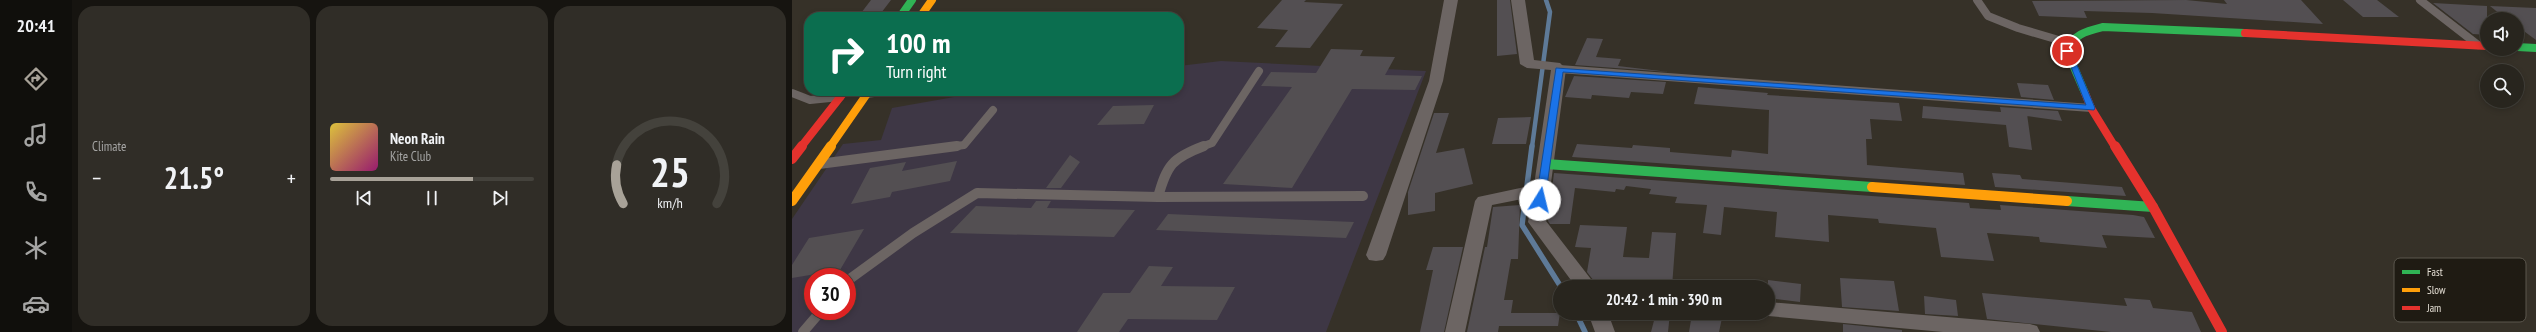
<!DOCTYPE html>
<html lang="en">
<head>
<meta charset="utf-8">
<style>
	:root { --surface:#28251e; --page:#302d27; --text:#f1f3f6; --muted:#a5a5a4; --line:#44423c; --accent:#a8a298 }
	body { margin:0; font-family:"PT Sans Narrow",sans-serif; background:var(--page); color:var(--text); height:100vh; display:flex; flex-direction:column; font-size:15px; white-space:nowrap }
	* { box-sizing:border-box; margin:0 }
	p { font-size:13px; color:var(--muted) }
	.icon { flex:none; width:22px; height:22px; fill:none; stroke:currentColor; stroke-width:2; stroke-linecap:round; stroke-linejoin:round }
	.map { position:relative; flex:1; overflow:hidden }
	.sheet { display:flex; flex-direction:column; gap:6px; padding:6px; background:#161410; width:720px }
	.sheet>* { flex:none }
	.hud { position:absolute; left:12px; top:12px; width:380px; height:84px; border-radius:16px; box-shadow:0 2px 6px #0003,0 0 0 1px var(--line); background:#0b6e4f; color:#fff; overflow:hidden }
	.controls { position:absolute; left:1688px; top:12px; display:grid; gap:8px }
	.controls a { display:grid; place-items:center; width:44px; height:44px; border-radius:50%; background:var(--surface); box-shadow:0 2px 6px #0003,0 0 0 1px var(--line); font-size:20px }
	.speed { position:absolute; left:12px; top:268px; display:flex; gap:8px; font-size:20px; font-weight:700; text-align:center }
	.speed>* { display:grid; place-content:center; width:52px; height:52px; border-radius:50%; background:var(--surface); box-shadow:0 2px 6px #0003,0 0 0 1px var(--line); line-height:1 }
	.speed .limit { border:6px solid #d22; background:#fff; color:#111 }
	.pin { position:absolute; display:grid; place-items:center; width:34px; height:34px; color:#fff; margin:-17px; border:2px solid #fff; border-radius:50%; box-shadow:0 1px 4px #0007 }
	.me { position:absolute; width:44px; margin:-22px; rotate:9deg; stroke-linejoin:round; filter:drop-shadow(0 0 3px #0008) }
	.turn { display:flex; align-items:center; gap:14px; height:84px; padding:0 16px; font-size:18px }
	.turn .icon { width:52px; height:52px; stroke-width:2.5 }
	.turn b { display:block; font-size:28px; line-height:34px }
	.big { font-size:30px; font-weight:700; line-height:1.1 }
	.sheet .card { flex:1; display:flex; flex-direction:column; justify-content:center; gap:6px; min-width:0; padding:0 14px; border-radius:16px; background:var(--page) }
	.sheet .dial { align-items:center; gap:0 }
	.dial svg { height:104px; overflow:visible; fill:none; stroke:var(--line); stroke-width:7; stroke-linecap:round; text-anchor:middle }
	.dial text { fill:var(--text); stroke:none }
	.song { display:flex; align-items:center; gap:12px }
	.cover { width:48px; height:48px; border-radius:6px; background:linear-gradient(135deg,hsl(50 70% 55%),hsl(320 70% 35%)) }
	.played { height:4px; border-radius:2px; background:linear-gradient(90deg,var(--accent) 70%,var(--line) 70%) }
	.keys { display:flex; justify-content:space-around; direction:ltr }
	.heat { display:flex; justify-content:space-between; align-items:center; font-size:22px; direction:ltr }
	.sheet .tiles { flex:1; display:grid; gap:6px; grid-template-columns:repeat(3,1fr) }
	.trip { position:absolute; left:761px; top:280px; width:222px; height:40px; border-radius:20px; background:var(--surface); box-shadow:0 2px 6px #0003,0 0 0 1px var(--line); font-weight:700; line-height:40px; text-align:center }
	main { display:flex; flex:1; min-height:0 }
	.dock { display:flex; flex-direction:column; width:72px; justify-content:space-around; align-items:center; background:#100f0c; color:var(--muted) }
	.dock .icon { width:28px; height:28px }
	.dock .on { color:var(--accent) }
	.dock b { font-size:18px; color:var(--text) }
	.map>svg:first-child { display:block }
	.industrial { fill:#3e3745; fill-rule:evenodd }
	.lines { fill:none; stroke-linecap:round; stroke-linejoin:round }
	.stream-far1 { stroke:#5e7a98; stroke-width:4.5 }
	.stream { stroke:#5e7a98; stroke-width:5.5 }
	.building { fill:#534f52 }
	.lane-far1 { stroke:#6c6563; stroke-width:8 }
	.lane { stroke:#6c6563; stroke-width:10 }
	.street { fill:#6c6563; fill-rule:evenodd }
	.fast-far1 { stroke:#30b455; stroke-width:8 }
	.fast { stroke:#30b455; stroke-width:10 }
	.slow-far1 { stroke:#ff9f0a; stroke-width:8 }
	.slow { stroke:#ff9f0a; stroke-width:10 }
	.jam-far1 { stroke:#e5322d; stroke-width:8 }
	.jam { stroke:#e5322d; stroke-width:10 }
	.route { fill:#1a73e8; stroke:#114b97 }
	.key { fill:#1f1b13; stroke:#5a564d; stroke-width:1 }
	.key-label { font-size:11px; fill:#e5dfd5 }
</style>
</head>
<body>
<main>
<nav class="dock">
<b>20:41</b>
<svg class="icon on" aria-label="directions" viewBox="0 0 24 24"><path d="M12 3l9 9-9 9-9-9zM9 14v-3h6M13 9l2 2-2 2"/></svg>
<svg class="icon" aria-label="music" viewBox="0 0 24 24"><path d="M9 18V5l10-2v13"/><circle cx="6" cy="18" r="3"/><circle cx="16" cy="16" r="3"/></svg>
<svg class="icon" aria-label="phone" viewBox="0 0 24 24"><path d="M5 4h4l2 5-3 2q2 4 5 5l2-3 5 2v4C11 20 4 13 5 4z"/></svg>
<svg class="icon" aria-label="climate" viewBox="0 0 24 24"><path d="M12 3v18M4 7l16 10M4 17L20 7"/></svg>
<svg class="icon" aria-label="car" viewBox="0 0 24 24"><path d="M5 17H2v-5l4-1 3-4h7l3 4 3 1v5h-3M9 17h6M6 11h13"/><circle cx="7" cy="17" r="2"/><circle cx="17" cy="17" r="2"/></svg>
</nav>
<section class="sheet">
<div class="tiles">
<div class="card"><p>Climate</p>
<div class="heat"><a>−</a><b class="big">21.5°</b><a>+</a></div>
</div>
<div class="card">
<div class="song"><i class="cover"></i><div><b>Neon Rain</b><p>Kite Club</p></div></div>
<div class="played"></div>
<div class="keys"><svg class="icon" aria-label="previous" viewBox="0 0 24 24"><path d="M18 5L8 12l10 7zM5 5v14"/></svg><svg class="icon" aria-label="pause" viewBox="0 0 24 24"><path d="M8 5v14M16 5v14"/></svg><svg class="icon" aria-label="next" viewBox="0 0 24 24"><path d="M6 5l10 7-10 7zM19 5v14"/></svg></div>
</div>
<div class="card dial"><svg viewBox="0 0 100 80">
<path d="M14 69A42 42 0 1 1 86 69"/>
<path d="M14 69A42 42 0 0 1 9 39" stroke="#a8a298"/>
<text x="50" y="56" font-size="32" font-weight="700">25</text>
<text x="50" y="72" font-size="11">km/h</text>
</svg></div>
</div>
</section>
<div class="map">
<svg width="1744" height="332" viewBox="0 0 1744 332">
	<rect width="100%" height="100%" fill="#363128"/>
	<path class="industrial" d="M429,61L634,71L534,332H0V219L51,144L89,140L100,108L196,91H387V66ZM21,277H55V311H21Z"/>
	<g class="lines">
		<path class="stream-far1" d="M740,147L758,12L754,0"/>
		<path class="stream" d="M740,146L730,225L769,287
			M784,313L793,332"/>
	</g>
	<path class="building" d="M79,0H99L86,17H66Z
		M490,0H514L512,2L551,4L518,48L483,47L496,30L465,28Z
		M705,0H718L725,54L705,56Z
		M1394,0L1435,4L1432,0H1509L1531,24L1360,13L1292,11L1295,18L1247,16L1240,1Z
		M1551,0H1585L1607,17H1571Z
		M1641,3L1695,6V35L1681,34Z
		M1698,6L1744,8V40L1725,26V19H1714Z
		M795,38L811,39L804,57L829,59L826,66L877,72L783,65Z
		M539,49L571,50L568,56L603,57L593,75L630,76L623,90L560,89L500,188L431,184L500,87L469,86L479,72L524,73Z
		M782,76L874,82L871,94L839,92L837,98L800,95L799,99L773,97Z
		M1225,83L1256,85L1262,100L1229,97Z
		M906,87L976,93L975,95L1107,103L1110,121L1078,119L1080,139H1074L1075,165L1171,173L1173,185L780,157L785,144L840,148L841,145L878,148V152L939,157L940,150L976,154L977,110L902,104Z
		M362,105L352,124L305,125L321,106Z
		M1131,106L1209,112L1208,107L1266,111L1270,121L1235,116V114L1240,150L1217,147L1214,125L1130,118Z
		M642,113H657L644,153L672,148L681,184L643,193V211L616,215V192Z
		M739,117L734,144H700L706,118Z
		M278,155L288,162L269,188H254Z
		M165,161L158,181L100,192L98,197L59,204L78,168L114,162L110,171Z
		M762,173L1177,203L1178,208L1209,210L1208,205L1341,215L1352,217L1363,238L1310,235L1315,248L1248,242L1247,237L1195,233L1202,261L1149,257L1144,228L1087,223L1086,219L1036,215L1037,242L983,237L985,212L932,207L929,235L911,233L915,205L883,203L885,197L857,194L859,189L834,186L832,190L824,189L823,192L783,188L778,224H758L756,221Z
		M1200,173L1228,175L1230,179L1330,187L1334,196L1203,187Z
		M244,201H259L255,208L343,210L322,237L158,233L184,206L239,208Z
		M728,205L726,259H719L712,300H721L719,313H768L766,326H707L706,332H675L693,247H695L701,207Z
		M376,214L562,222L554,238L364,230Z
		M788,225L835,227L831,257L857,258L860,232L884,233L880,287L805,285L795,272L799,248L783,247Z
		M72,229L48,270L0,278V265L17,238Z
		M641,247H671L652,332H628L641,270H634Z
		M357,266L381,267L369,286L443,287L425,320L336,319L327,332H285L311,293H338Z
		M1048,278L1102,281L1107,311L1050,307Z
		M976,280L1009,284L1008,302L976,298Z
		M1190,293L1335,306L1332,298L1358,300L1361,308L1400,312L1409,332H1319L1195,319Z
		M1132,296L1164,300L1166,316L1133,314Z
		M864,313H878L876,332H859Z
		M900,314L930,318L927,332H897Z
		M1051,324L1110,330V332H1051Z"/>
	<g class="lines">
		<path class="lane-far1" d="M1185,0L1196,16L1226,28L1277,43
			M1628,0L1686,45
			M767,69L1299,108
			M0,93L18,100L48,97
			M75,94L95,91
			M158,147L172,145L201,110
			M409,147L420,143L467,71"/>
		<path class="lane" d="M412,146C380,158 375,165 366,197L571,196
			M27,164L165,146
			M55,281L121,233L185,193L366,197
			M11,332L29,311"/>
		<path class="street" d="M652,0H666L651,81L594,255L591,260L584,261L577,260L574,255L637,81Z
			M719,0H733L742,60L768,63L774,69L754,221L805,287H784L739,226L736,222L740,197L700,205L673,332H653L683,201L686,197L742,185L759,70L735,68L728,64Z
			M976,302L1238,324L1245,326L1248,332H1151L976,316L968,313H976Z
			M796,313H816L823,332H803Z"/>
		<path class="fast-far1" d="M108,17L120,0
			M1725,47L1744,48
			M1293,93L1275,51C1281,34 1295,31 1311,27L1453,33"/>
		<path class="fast" d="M754,164L1080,187
			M1275,201L1361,207"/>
		<path class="slow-far1" d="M128,17L140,0
			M38,147L77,91"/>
		<path class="slow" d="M1080,187L1275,201
			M0,201L39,146"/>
		<path class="jam-far1" d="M1453,33L1695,46
			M1293,93L1299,108L1323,147
			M9,147L53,91"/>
		<path class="jam" d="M1323,146L1361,207L1430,332
			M0,159L10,146"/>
	</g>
	<path class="route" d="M1272,49L1279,51L1303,108L1302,110L771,72L753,200L748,203L744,200L764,68L1294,105Z"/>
	<rect x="1602" y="258" width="132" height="64" rx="6" class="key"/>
	<rect x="1610" y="270" width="18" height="4" fill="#30b455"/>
	<rect x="1610" y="288" width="18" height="4" fill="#ff9f0a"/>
	<rect x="1610" y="306" width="18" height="4" fill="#e5322d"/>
	<g class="key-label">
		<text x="1635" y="276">Fast</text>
		<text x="1635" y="294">Slow</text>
		<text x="1635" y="312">Jam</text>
	</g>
</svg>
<div class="controls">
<a><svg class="icon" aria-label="sound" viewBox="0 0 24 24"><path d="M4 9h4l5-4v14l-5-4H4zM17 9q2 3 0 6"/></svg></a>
<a><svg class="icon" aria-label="search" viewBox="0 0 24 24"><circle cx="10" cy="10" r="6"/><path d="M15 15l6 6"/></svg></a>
</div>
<div class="speed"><div class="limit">30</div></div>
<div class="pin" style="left:1275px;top:51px;background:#d93025"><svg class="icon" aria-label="arrive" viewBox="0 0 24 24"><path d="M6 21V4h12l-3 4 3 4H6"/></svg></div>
<svg class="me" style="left:748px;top:200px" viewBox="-20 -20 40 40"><circle r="19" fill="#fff"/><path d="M0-13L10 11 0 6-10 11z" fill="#1a73e8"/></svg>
<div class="trip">20:42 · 1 min · 390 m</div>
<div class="hud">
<div class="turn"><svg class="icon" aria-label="right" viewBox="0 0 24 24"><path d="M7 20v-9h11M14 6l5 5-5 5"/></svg><div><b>100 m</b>Turn right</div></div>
</div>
</div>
</main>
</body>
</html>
